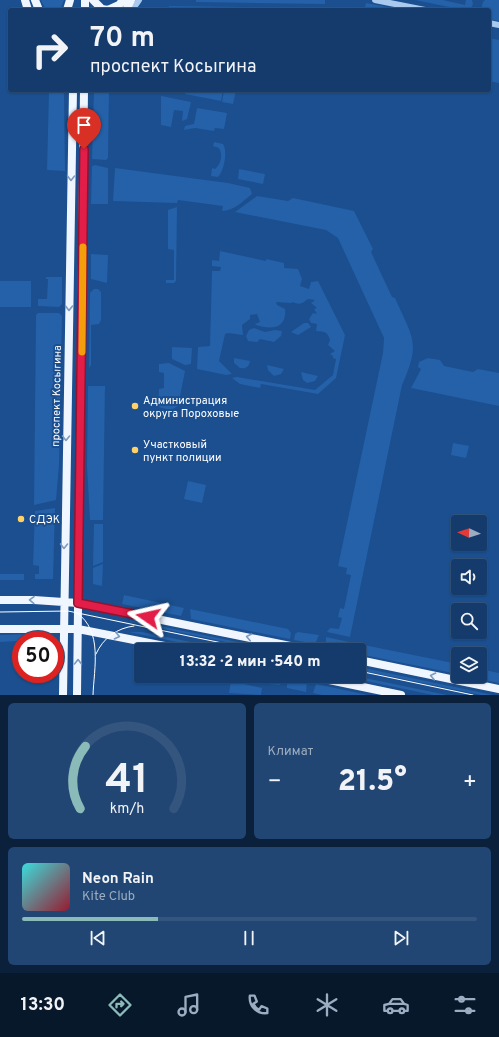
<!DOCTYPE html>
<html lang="ru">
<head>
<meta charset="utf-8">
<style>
	:root { --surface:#143b6b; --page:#214673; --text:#f1f3f6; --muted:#9dadc1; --line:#33557e; --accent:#8bbbb9 }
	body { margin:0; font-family:Overpass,sans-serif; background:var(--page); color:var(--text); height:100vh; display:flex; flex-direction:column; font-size:15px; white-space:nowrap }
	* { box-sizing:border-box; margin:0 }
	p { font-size:13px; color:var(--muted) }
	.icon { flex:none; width:22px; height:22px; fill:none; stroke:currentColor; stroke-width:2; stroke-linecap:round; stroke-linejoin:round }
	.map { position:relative; height:695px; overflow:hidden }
	.details { display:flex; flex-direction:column; gap:8px; padding:8px; background:#0b203b; flex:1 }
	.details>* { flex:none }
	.guide { position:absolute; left:8px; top:8px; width:483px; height:84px; border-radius:4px; box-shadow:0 1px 3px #0004,0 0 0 1px var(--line); background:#143b6b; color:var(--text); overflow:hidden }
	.needle { width:26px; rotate:273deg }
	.buttons { position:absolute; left:451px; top:515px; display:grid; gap:8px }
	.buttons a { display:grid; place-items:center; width:36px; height:36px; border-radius:4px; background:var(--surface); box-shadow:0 1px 3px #0004,0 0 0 1px var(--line); font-size:20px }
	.speed { position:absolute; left:12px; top:631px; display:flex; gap:8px; font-size:20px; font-weight:700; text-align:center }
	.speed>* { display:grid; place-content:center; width:52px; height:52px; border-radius:50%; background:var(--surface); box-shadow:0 1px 3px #0004,0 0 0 1px var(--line); line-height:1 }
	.speed .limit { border:6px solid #d22; background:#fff; color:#111 }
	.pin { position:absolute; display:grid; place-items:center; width:34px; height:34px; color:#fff; margin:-41px -17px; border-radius:50% 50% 50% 0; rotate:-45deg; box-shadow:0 0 4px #0007 }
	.pin .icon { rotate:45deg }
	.me { position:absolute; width:44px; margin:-22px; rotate:281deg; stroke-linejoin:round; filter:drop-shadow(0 0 3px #0008) }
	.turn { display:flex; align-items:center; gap:14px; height:84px; padding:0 16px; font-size:18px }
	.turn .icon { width:52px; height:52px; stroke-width:2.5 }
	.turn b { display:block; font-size:28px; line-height:34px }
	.big { font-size:30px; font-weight:800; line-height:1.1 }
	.details .card { flex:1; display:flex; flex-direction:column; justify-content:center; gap:6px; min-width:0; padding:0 14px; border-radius:6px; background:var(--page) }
	.details .dial { align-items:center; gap:0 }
	.dial svg { height:104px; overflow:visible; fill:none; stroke:var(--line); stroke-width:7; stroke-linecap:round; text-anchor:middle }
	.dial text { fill:var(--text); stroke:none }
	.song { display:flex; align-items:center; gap:12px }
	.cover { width:48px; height:48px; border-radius:6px; background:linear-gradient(135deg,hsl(180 70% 55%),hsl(350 70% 35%)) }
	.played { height:4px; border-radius:2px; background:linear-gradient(90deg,var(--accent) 30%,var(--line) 30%) }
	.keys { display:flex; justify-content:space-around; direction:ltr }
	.heat { display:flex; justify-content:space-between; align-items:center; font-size:22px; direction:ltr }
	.details .tiles { flex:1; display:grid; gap:8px; grid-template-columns:1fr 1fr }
	.card:last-child { grid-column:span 2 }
	.trip { position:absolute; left:134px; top:643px; width:232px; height:40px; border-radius:4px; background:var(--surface); box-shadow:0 1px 3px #0004,0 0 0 1px var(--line); font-weight:800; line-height:40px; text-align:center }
	.tabs { display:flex; height:64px; justify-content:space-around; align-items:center; background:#08182b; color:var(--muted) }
	.tabs .icon { width:28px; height:28px }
	.tabs .on { color:var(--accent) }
	.tabs b { font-size:18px; color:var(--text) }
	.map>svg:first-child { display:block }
	.green { fill:#2461a8 }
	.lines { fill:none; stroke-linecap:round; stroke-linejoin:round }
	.minor { stroke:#a9c9ee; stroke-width:6 }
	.major { stroke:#f0f6ff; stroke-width:8 }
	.tram { stroke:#fff; stroke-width:1 }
	.oneway { stroke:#7b9ac1 }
	.route-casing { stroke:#92132f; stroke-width:10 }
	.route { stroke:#e11d48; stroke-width:7 }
	.slow { stroke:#f59e0b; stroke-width:7 }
	.poi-dot { fill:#ffd166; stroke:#1b4f8f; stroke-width:1.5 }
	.labels { text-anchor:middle; stroke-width:4; stroke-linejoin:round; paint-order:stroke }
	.street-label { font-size:11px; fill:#fff; stroke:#1b4f8f }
	.poi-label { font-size:11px; fill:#fff; stroke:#1b4f8f; text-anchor:start }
</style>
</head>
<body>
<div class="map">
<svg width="499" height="695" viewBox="0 0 499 695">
	<rect width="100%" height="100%" fill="#1b4f8f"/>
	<path class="green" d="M41,0H64L60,10H46Z
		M196,0H325V4L196,2Z
		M415,0H443L465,5L466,0H472L473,4L470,10H464Z
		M485,0H499V21L489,19V10H481L483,2Z
		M366,3L403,10H379L365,7Z
		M169,6L246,7L247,10H168Z
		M489,38L499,40V83L489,81Z
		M49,90H63L64,95L65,171L47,170Z
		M94,90H109L108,158L106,160L92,159Z
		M185,90H223L221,101L185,94Z
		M224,90H236L233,104L222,102Z
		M161,96L191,102L187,119L182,121L183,111L174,110L171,127L161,125Z
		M197,108L227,113L224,129L215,128L214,131L195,128L184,130L185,126L194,124Z
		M214,142L223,144C228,151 224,171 218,177L211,176L212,168L215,169C221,164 223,155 219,148L213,146Z
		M95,165L108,168V204H91L92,166Z
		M115,168L228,183L250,188L252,194C243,201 234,211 222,211L223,206L178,200L177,203L113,201Z
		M239,169L265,174L263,184L238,179Z
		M257,196L288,201L293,198L354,211L373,249L371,252L392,297L395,298C413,339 421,342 402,385L350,637L327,632L330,628L339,629L342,618L338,617L340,608L344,609L351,575L346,574L347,568L338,566L383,353L384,338L338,238L326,230L235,212Z
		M177,207L176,281L174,283H166V280H174V250L168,249V210Z
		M220,251L266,261V259L284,263V268L298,269L302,279L300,286L309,289L311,282L318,281L345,335L336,378L318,394L261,384L260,388L240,384L232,378L237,377L315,390L333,375L336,359L333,358V356L330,354L335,351L328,345L330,340C327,331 325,332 316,331L317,324L311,323L309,319L313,313L317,314L314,309L317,308L311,303L315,300L308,299C302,304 299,305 293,302L291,303L276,302L277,305L285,309C287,329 271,330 256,325L255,324L260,322L257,314L250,315V319L242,325L243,335L228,333L225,334L219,361L232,374L226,375L197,369L198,347L210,346L212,271H220L221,267L212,266V260L219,261Z
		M91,254L108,255L107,283L91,279Z
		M46,277H62V304L59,307L38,306V299H47L48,279H46Z
		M0,281H31V307H0Z
		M94,289H98L101,292V320L99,324L91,325V365L89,368L90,293Z
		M38,313H59L62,316L59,465L56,500L34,505L36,315Z
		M304,323H308L311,327L298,335L291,332Z
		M254,328L265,332L275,330L282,331L281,336L274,342L260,339L257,342L248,341L246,336L249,330Z
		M172,347L192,348L191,364L185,365L172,359Z
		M234,358L250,361C249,367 246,369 240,368L234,363Z
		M428,358L440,360L444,366L473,372L478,369L499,373V406L411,388L421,369L418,367L419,362Z
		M169,363L185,371L178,406L171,410L158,407L159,389L164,388V373L159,372V364Z
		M267,365L284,369L281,374L274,376L268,370Z
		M301,372L318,376L315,381L307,383L303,380Z
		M88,386H105L103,520H90L87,466Z
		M453,443L469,446L466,458L451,455Z
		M188,481L206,485L202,503L184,499Z
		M55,508L53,579H35V574H39V566L33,565L35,511Z
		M94,524H103V562L93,566Z
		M103,564L102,586L93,584V568Z
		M0,574H24V580H0Z
		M124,595L184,608L181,616L122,604Z
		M190,609L288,629L291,633L290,639L191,619Z
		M130,620L277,650H264L130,622Z
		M129,632H142L230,650H216Z
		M298,632L319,635L315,644L294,640L295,634Z
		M35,634L34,640L0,642V635Z
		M326,637L349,642L345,650L326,647Z
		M354,643L458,664V674L359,654V650H354Z
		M359,667L493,695H481L359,670Z
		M480,669L499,673V683L467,676H480Z
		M230,676H264L263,683Z
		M272,676L283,677L280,685L268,684Z
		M342,676H355L447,695H433Z
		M287,678L307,682L306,692L287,688Z
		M231,681L262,688L261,695L229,693Z
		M316,684L368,695H322L313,693Z"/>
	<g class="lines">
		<path class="minor" d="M375,0L425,10
			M132,10L139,0
			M489,23L499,25"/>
		<path class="major" d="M25,0L28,10
			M35,0L39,10
			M93,0L102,9L108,10
			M67,10L70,0
			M85,10V0
			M108,10L119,5L123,0
			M126,10L131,0
			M0,600H34L78,603L310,650
			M0,629H78L185,650
			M359,660L499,689
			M310,676L401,695
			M63,695L73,90
			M77,695L84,90"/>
		<path class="tram" d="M0,612L68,611L256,650
			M77,613C103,631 94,668 93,695
			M96,654C103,638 117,628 134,626
			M359,671L473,695"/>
	</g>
	<defs><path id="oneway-chevron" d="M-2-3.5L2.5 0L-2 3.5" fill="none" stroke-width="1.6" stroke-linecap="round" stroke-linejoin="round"/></defs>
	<g class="oneway">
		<use href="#oneway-chevron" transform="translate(71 178) rotate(91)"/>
		<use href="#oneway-chevron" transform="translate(69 308) rotate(91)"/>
		<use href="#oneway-chevron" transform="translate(66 438) rotate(91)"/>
		<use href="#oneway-chevron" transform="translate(64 546) rotate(91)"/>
		<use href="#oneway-chevron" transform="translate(32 600) rotate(-179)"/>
		<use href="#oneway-chevron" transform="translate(117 636) rotate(12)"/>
		<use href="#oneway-chevron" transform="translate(249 637) rotate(-168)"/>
		<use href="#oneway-chevron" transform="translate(78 662) rotate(-89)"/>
		<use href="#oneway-chevron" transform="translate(433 676) rotate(-168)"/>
	</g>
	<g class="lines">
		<defs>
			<path id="route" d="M84,149L78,603L148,617"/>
		</defs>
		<use href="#route" class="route-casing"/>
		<use href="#route" class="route"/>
		<path class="slow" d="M82,352L83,247"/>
	</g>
	<g class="poi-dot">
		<circle cx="135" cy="406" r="4"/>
		<circle cx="135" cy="450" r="4"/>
		<circle cx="21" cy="519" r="4"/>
	</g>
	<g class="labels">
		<g class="street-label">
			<text transform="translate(56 396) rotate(-89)" y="4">проспект Косыгина</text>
		</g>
		<g class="poi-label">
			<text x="143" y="404">Администрация<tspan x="143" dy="13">округа Пороховые</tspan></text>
			<text x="143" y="448">Участковый<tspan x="143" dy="13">пункт полиции</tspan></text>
			<text x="29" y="523">СДЭК</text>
		</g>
	</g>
</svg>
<div class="buttons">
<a><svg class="needle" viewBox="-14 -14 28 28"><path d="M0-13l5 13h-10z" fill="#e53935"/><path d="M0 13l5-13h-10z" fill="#9dadc1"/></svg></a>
<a><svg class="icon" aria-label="sound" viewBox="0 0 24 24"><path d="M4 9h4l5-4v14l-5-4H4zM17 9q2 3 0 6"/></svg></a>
<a><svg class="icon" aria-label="search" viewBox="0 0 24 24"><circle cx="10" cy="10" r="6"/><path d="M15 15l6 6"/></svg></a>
<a><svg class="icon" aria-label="layers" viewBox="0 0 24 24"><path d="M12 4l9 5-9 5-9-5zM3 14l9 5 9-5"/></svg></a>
</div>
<div class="speed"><div class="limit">50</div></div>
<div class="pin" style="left:84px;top:149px;background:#d93025"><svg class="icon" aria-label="arrive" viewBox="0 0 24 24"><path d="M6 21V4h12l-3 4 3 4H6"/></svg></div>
<svg class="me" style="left:148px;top:617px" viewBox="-20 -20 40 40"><path d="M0-17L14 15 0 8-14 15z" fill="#e11d48" stroke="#fff" stroke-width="4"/></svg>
<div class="trip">13:32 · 2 мин · 540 m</div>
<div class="guide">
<div class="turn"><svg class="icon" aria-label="right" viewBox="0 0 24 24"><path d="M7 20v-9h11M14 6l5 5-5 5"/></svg><div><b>70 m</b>проспект Косыгина</div></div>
</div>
</div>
<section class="details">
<div class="tiles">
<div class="card dial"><svg viewBox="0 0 100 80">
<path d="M14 69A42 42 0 1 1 86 69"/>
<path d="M14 69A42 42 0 0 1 18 21" stroke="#8bbbb9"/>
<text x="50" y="56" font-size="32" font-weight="700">41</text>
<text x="50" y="72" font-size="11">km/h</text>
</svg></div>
<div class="card"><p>Климат</p>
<div class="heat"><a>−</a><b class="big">21.5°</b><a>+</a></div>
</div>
<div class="card">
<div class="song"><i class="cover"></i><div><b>Neon Rain</b><p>Kite Club</p></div></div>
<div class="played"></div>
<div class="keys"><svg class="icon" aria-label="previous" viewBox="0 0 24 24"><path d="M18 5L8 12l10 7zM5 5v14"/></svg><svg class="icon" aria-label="pause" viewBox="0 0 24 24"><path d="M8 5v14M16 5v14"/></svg><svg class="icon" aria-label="next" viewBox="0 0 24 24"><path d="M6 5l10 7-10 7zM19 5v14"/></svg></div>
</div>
</div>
</section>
<nav class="tabs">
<b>13:30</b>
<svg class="icon on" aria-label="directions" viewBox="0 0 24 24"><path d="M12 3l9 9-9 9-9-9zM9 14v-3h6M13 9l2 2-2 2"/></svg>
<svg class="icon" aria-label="music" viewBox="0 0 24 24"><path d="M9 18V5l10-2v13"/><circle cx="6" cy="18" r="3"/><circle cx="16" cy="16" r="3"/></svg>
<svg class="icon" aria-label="phone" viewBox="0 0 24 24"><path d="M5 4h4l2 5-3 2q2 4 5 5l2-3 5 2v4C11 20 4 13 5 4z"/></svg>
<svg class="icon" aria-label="climate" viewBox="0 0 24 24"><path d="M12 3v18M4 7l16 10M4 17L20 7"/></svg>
<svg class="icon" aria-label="car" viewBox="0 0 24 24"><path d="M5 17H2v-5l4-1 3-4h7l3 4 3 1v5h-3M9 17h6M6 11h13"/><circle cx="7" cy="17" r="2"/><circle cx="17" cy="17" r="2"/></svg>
<svg class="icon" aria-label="filters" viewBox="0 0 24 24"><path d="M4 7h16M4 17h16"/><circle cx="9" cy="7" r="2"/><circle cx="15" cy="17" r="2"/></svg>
</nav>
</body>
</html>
